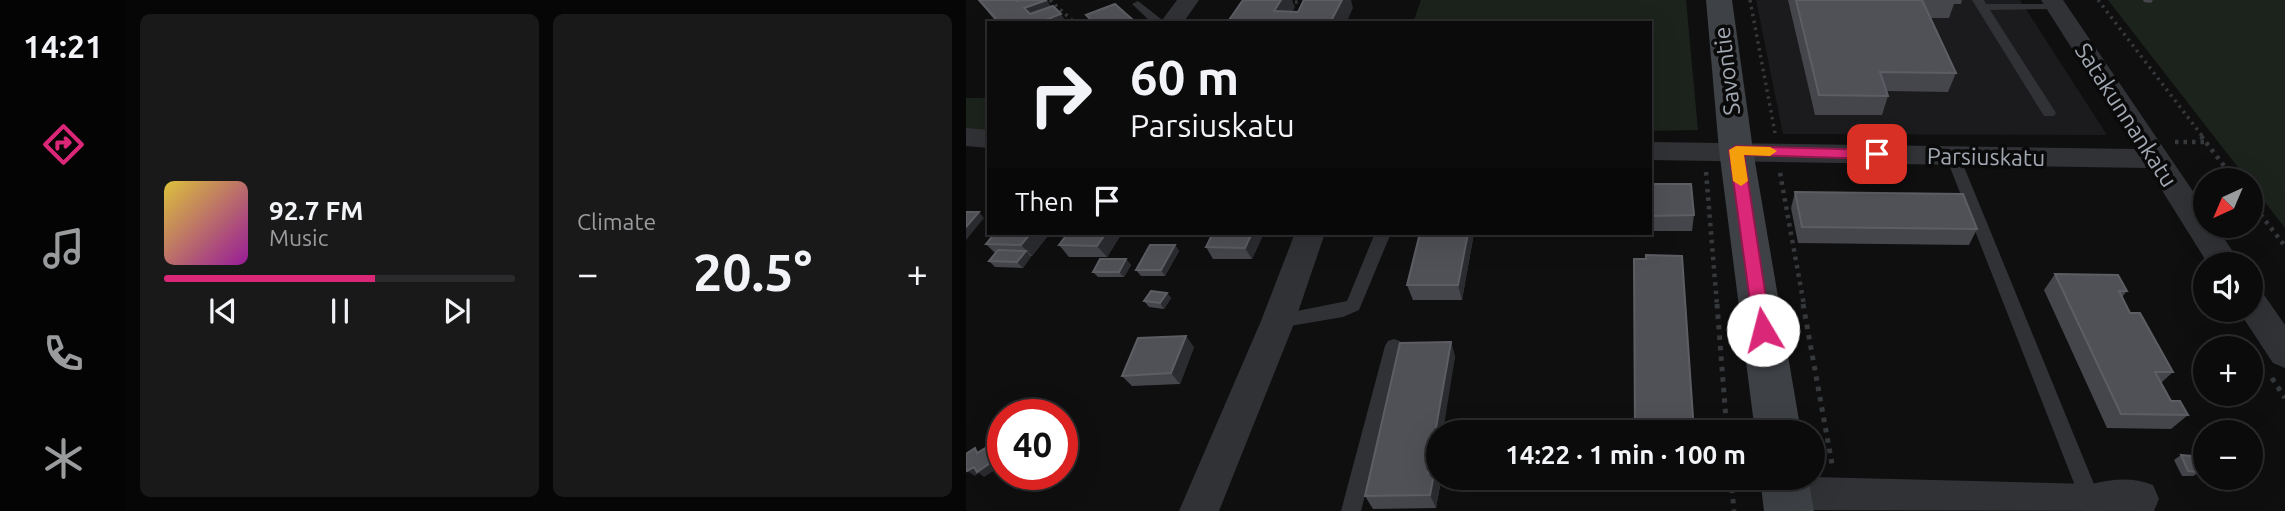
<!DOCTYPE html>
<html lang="en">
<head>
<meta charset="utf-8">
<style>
	:root { --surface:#0b0b0c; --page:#19191a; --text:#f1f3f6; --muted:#9a9b9d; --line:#2b2b2d; --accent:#db2777 }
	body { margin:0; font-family:Ubuntu,sans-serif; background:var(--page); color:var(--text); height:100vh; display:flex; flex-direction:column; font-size:26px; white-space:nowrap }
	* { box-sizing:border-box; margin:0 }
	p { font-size:23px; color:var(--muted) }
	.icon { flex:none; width:38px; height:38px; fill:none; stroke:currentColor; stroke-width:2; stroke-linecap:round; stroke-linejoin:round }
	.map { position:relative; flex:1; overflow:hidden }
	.side { display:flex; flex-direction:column; gap:14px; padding:14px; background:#060607; width:840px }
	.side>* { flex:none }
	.top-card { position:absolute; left:21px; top:21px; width:665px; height:214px; border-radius:0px; box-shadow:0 7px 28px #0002,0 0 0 2px var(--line); background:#0b0b0c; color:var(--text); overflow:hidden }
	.needle { width:46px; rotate:224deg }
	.tools { position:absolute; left:1227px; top:168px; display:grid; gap:14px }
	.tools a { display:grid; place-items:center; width:70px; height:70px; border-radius:50%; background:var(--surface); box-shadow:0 7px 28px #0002,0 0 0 2px var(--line); font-size:35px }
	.speed { position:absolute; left:21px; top:399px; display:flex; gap:14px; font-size:35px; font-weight:700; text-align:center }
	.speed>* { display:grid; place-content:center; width:91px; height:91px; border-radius:50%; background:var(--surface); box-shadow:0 7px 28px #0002,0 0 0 2px var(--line); line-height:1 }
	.speed .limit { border:10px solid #d22; background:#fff; color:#111 }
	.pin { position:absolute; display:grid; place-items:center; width:60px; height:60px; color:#fff; margin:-30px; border-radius:14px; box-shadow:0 4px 10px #0006 }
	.me { position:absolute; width:77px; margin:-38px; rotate:352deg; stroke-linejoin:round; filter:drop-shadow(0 0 5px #0008) }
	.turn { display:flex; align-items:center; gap:24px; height:147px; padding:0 28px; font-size:32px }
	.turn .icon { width:91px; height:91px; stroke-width:2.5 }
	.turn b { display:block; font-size:49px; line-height:60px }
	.then { display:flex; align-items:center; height:66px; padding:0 28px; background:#0003; gap:14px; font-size:26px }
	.big { font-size:52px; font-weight:700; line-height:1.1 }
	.side .tile { flex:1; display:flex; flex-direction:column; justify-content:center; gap:10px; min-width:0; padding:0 24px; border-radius:10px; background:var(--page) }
	.song { display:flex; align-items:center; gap:21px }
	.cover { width:84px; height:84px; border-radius:10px; background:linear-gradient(135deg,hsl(50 70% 55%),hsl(300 70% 35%)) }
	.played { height:7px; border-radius:4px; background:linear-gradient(90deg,var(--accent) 60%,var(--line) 60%) }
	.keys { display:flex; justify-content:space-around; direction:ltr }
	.heat { display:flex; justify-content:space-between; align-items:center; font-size:38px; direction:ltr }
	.side .tiles { flex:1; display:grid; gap:14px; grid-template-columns:repeat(2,1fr) }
	.trip { position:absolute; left:460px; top:420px; width:399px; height:70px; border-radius:35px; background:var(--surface); box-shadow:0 7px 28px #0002,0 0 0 2px var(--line); font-weight:700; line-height:70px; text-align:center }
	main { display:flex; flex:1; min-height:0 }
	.dock { display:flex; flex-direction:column; width:126px; justify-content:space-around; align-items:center; background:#040405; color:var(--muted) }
	.dock .icon { width:49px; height:49px }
	.dock .current { color:var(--accent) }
	.dock b { font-size:32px; color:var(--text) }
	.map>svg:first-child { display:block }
	.built { fill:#1b1b1d }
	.green { fill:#1c231c }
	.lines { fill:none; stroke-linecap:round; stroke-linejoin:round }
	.path-far2 { stroke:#36393c; stroke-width:3.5; stroke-dasharray:2.5 4.5; stroke-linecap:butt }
	.path-far1 { stroke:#36393c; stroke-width:4.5; stroke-dasharray:3.5 5; stroke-linecap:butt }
	.path { stroke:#36393c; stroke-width:5; stroke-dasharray:4.5 6; stroke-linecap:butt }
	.lane { fill:#303235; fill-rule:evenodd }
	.street { fill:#303235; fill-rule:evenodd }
	.secondary { fill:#3e4145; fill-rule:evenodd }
	.wall { fill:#45464b }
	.shaded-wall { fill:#2b2c2f }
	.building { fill:#4f5156; stroke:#5c5e64; stroke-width:2 }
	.route { fill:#db2777; stroke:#8e194d; stroke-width:2 }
	.slow { fill:#f59e0b }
	.labels { text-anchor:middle; stroke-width:7; stroke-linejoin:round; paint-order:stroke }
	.street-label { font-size:23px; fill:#a1a8b1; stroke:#0a0a0b }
</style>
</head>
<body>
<main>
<nav class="dock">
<b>14:21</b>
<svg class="icon current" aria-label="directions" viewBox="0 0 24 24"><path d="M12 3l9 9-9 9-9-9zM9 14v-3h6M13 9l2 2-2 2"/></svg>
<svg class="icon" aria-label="music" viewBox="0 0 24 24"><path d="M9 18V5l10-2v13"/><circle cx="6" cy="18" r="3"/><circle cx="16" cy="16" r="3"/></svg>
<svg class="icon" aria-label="phone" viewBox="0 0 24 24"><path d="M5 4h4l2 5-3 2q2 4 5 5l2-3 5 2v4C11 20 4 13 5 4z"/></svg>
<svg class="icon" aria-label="climate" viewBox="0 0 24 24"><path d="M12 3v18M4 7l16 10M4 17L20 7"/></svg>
</nav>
<section class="side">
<div class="tiles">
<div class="tile">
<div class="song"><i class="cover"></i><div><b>92.7 FM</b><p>Music</p></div></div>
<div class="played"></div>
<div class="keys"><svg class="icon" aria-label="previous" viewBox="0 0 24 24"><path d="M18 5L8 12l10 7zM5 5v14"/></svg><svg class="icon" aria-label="pause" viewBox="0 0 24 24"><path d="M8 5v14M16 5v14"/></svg><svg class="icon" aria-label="next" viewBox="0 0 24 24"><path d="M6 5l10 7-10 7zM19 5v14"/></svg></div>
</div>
<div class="tile"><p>Climate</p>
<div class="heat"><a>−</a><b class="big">20.5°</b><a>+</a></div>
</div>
</div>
</section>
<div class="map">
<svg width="1319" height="511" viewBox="0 0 1319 511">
	<rect width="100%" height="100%" fill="#0f0f10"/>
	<path class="built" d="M790,0H1054L1141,135L817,134Z"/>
	<path class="green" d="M455,0H720L732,130L684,131V23H447Z
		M1142,0H1319V228Z
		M0,98H23V132L0,129Z"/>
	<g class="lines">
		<path class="path-far2" d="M84,0L109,23
			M784,0L809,133
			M1132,0L1237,137
			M322,2H341"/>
		<path class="path-far1" d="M1235,136L1269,180
			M1209,142H1238
			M740,172L751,305
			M814,173L838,305
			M1284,201L1319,246"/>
		<path class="path" d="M751,304L761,432
			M837,304L866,464
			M1306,378L1319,398
			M765,478L768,511"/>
		<path class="lane" d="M1006,0H1018L1020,4H1093V8L1089,9L1024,10L1090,113L1088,116H1078Z
			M172,1L195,19H205L211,22L186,23L166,4Z
			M987,152L994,157L1139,511H1119L980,157Z
			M409,233H425L393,310L377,317L312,328L306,326L304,321L306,316L381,301Z
			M428,339L434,341L437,346L395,511H375L419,346L422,341Z"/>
		<path class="street" d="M211,0H233L217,23H194Z
			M1075,0H1097L1239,209V226H1250L1275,264H1242L1182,168L684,160V142L1170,149Z
			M0,128L23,130V148L0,146Z
			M329,233H359L329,321L253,511H213L295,321Z
			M1284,288L1296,292L1319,325V368L1307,363L1272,310H1284Z
			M847,477L1126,484C1148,479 1166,477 1187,485L1193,499L1188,511L807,510L801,496L807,482L818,478Z"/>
		<path class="secondary" d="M740,0H766L787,150L835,432H789L753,150Z
			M794,478H842L848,511H798Z"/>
	</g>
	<path class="wall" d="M12,0L85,7L100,22L103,23H31Z
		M822,0H996L995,4H988L983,18H964L990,73L982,92L921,91L922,96L916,115H849Z
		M1177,0H1187L1185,3L1178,2Z
		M684,184L728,215L726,231H684Z
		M829,192L1011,229L1003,245L832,243L825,208Z
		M29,233H84L66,256H65L57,268L29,267L23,261L29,253L20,244Z
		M156,233L141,257H103L93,245Z
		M298,233L286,259H247L240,247Z
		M454,233H508L496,300H447L441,285Z
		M209,245L213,251L199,276H175L170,270Z
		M160,259L165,265L158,277H132L127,272Z
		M1089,274L1161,291L1156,297L1164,313L1207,372L1195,383L1205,401L1222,415L1205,429L1141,428L1078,290Z
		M201,293L205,298L198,309L183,307L178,301Z
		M485,342L489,357L472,432V461L470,478L474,486L470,508L407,509L399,496Z
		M228,347L214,384L166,386L156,376Z
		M1215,455L1234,472L1227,476H1216L1208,460Z"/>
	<path class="shaded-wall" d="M81,0L88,11L66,20L58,8Z
		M315,0H326L329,7L320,23L308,11Z
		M376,0H385L387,8L380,23H364Z
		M95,14L101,23H72Z
		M13,212L18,218L0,240V227Z
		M65,233H84L66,256L55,245Z
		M140,233H156L141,257L131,246Z
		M286,233H298L286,259L279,248Z
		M502,233H508L496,300L492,285Z
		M209,245L213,251L199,276L195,270Z
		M60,251L65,257L57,268L51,262Z
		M160,259L165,265L158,277L153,272Z
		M201,293L205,298L198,309L194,303Z
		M220,336L228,347L214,384L205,373Z
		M485,342L489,357L477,432H472V461L470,478L474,486L470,508L464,495L462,473Z
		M23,446L30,451L37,462V465L18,477L13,473L9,476L1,471Z"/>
	<path class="building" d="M13,0H50L51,1L54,0H81L58,8L64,14L87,6L95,14L72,23H34Z
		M277,0H315L308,11L332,12L338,0H376L364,23H261Z
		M830,0H956L990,73L914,72L922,96L853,95Z
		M149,4L168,21L165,23H128L120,15Z
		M684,184H725L728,215L684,216Z
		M829,192L997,194L1011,229L836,227Z
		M0,212H13L0,227Z
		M29,233H65L55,245L20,244Z
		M102,233H140L131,246L93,245Z
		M247,233H286L279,248L240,247Z
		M454,233H502L492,285H441Z
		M184,245H209L195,270H170Z
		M32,250L60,251L51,262L23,261Z
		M680,255L716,256L728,432H669L668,259H680Z
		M134,259H160L153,272H127Z
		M1089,274L1152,275L1161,291H1153L1164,313H1174L1207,372H1189L1205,401H1214L1222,415L1155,414Z
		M185,291L201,293L194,303L178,301Z
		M220,336L205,373L156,376L172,338Z
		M485,342L462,473L468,474L464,495L399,496L434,343Z
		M23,446L30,459L11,472L8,467L1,471L0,468V454L9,448L11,453Z
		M1215,455L1226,456L1234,472L1222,471Z"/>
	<path class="route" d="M770,146L911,150L918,154L911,159L778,155L805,330L803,335H790L788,330L763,150Z"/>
	<path class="slow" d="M770,146L804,147L811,151L804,156L778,155L782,181L775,186L767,181L763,150Z"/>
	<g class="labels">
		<g class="street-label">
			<text transform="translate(761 71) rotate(-97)" y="8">Savontie</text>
			<text transform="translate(1160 115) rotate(57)" y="8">Satakunnankatu</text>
			<text transform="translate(1020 157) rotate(1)" y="8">Parsiuskatu</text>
		</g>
	</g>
</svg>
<div class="tools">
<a><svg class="needle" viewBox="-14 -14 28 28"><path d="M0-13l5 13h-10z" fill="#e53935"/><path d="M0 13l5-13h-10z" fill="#9a9b9d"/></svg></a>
<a><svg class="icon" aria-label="sound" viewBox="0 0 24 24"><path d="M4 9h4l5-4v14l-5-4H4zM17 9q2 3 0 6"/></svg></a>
<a>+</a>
<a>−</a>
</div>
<div class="speed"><div class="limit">40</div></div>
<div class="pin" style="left:911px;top:154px;background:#d93025"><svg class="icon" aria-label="arrive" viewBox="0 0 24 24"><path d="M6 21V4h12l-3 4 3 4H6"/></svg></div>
<svg class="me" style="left:797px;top:330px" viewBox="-20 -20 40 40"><circle r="19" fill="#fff"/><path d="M0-13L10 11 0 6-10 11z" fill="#db2777"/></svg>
<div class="trip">14:22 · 1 min · 100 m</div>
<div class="top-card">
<div class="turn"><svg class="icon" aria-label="right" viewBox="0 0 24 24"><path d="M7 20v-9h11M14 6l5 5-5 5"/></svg><div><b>60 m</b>Parsiuskatu</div></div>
<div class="then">Then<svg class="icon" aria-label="arrive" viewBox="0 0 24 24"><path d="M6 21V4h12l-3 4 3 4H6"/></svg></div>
</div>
</div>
</main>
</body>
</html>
